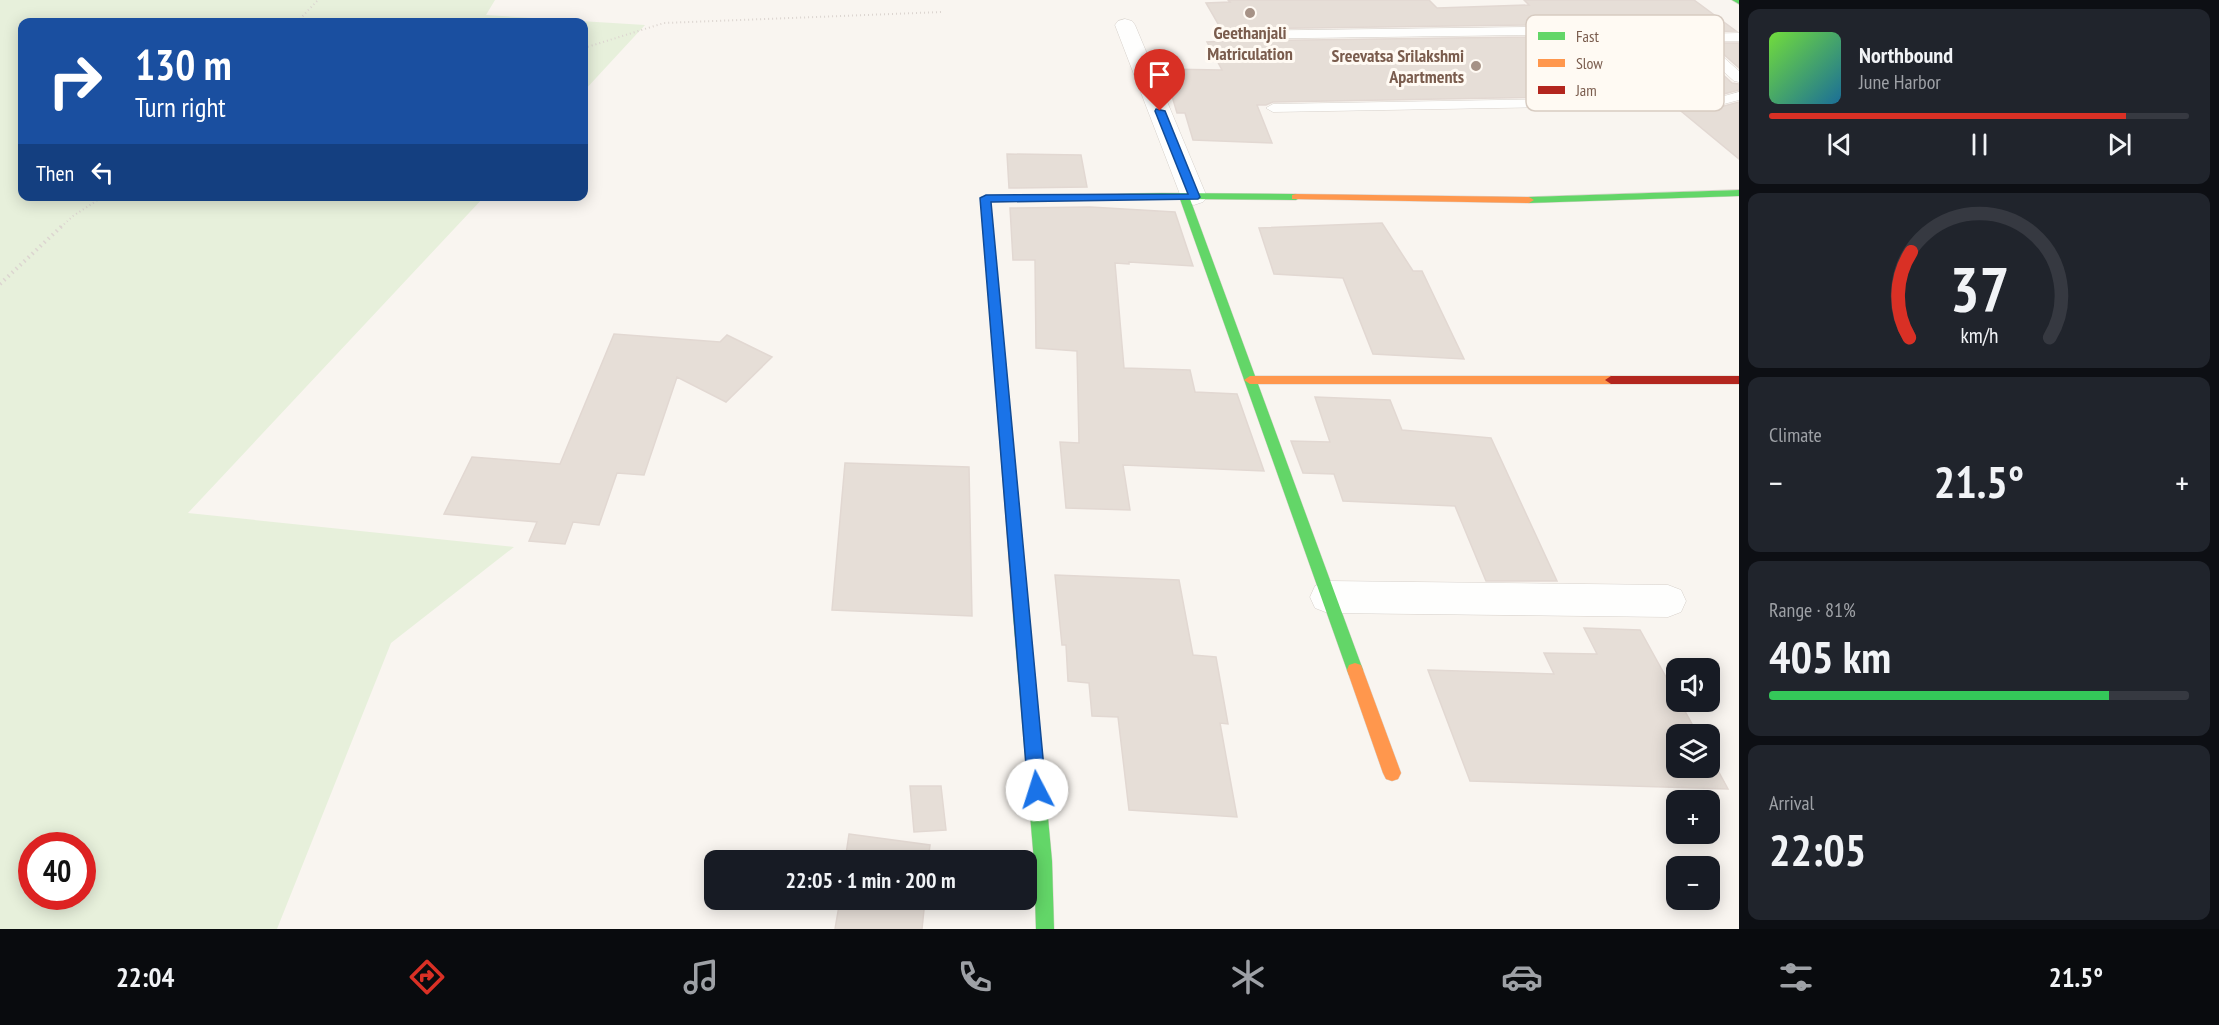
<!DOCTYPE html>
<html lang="en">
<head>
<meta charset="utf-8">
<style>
	:root { --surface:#171b24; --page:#20242c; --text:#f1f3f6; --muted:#9ea1a6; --line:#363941; --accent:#d93025 }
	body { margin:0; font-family:"PT Sans Narrow",sans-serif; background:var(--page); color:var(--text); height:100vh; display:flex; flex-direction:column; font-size:22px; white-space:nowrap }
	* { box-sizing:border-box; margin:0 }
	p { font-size:20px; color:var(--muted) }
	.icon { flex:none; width:33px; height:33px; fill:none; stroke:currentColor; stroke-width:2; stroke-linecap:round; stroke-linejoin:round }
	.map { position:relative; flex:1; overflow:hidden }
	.side { display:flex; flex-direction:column; gap:9px; padding:9px; background:#0d0f14; width:480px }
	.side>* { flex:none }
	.banner { position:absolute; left:18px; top:18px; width:570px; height:183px; border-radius:12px; box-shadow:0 3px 15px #0003; background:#1a4fa0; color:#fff; overflow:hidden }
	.controls { position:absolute; left:1666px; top:658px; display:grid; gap:12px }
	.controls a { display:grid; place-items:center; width:54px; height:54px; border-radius:12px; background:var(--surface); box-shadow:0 3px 15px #0003; font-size:30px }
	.speed { position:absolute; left:18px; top:832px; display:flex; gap:12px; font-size:30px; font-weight:700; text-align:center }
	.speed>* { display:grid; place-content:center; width:78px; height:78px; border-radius:50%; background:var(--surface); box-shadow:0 3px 15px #0003; line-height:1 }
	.speed .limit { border:9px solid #d22; background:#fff; color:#111 }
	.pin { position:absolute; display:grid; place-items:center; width:51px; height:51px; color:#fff; margin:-62px -26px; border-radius:50% 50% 50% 0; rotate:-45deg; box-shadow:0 0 6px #0007 }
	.pin .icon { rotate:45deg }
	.me { position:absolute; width:66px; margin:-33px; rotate:355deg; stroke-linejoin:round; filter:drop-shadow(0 0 4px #0008) }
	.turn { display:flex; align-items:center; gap:21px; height:126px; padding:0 18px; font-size:27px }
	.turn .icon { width:78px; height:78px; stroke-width:2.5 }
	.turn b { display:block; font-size:42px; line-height:51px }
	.then { display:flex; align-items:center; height:57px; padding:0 18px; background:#0003; gap:12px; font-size:22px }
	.big { font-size:45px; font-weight:700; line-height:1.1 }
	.side .tile { flex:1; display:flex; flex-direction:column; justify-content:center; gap:9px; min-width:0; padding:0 21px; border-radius:12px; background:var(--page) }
	.side .dial { align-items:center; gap:0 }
	.dial svg { height:156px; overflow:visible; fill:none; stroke:var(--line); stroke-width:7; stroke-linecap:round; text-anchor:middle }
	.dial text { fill:var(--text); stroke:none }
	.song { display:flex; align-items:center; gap:18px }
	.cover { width:72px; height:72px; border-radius:9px; background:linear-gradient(135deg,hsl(100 70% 55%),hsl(200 70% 35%)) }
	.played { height:6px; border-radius:3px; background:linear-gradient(90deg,var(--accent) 85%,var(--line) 85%) }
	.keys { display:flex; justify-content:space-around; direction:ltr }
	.heat { display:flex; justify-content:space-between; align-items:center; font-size:33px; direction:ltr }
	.charge { height:9px; border-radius:4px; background:linear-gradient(90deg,#34c759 81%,var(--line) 0) }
	.trip { position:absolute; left:704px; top:850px; width:333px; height:60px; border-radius:12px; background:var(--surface); box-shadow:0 3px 15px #0003; font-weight:700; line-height:60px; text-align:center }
	.tabs { display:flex; height:96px; justify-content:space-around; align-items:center; background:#090b0e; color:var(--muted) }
	.tabs .icon { width:42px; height:42px }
	.tabs .current { color:var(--accent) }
	.tabs b { font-size:27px; color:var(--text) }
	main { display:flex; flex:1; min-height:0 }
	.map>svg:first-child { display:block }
	.green { fill:#e7f0db; fill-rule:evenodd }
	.building { fill:#e6ded7; stroke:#e2d8d2; stroke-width:1.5 }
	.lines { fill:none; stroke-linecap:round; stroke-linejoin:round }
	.lane-casing { stroke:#d7d1cb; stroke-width:1 }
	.street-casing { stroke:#d7d1cb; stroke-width:1 }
	.fast-casing { stroke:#d9d2cb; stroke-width:1 }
	.slow-casing { stroke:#d9d2cb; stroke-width:1 }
	.jam-casing { stroke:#d9d2cb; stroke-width:1 }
	.path-far1 { stroke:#dcd5d0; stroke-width:2; stroke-dasharray:1 3; stroke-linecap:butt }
	.path { stroke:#dcd5d0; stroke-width:4; stroke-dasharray:1.5 4; stroke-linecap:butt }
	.lane { fill:#fefefd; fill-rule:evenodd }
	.street { fill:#fefefd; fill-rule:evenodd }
	.fast { fill:#63d668; fill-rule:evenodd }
	.slow { fill:#ff974d; fill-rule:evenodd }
	.jam { fill:#b3261e; fill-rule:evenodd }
	.route { fill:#1a73e8; stroke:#114b97; stroke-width:1.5 }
	.poi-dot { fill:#a69286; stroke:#fffaf3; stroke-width:2 }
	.labels { text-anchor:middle; stroke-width:6; stroke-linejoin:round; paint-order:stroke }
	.far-poi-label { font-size:18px; font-weight:bold; fill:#7a5c4d; stroke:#fffaf3 }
	.key { fill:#fffaf3; stroke:#d7cbc1; stroke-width:1.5 }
	.key-label { font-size:16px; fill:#7a5c4d }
</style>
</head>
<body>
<main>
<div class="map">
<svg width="1739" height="929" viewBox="0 0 1739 929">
	<rect width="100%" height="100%" fill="#f9f5f0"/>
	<path class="green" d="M0,0H495L486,15L645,25L584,91V22H22V196L484,197L188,513L514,547L391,643L277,929H0ZM32,846H82V897H32Z"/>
	<path class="building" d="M1228,0H1429L1437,8L1529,5L1524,0H1694L1736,31L1696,32L1676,23L1241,29L1233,36L1241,41L1673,35L1689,43L1732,83L1739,84V90L1724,94L1273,102L1266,105H1257L1272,143L1193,140L1185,113H1177L1164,69L1222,70L1207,42L1228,41L1206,3L1230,2Z
		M1711,43H1739V68Z
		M1739,102V159L1676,107L1724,106Z
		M1007,154L1081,155L1087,187L1009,188Z
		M1090,207L1175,212L1193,266L1129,262V264L1115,263L1124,368L1190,370L1195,392L1237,394L1264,471L1123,465L1130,510L1066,508L1060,442L1079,443L1077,351L1036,348L1035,260H1013L1010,208Z
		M1382,223L1413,271H1422L1464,359L1373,354L1343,278L1274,274L1259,228Z
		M614,334L720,342L727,335L772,357L726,402L677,377L644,475L617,473L599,525L573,522L565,544L529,541L537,522L444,514L472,457L560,464Z
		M1315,397L1390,400L1402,430L1491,438L1557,581H1486L1455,506L1343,501L1334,474L1303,473L1291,441L1330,442Z
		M845,463L969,467L972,616L832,610Z
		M1055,575L1179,580L1193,655L1216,657L1228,724L1220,723L1237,817L1129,810L1118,717L1092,716L1089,683L1068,681L1066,645H1062Z
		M1584,628L1640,630L1677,697V702H1680L1698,735H1677V768H1710V756L1728,789L1470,781L1428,670L1554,674L1544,653L1597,654Z
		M910,786H941L946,830L914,832Z
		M849,834L930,845L928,861H845Z
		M840,900H925L922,929H835Z"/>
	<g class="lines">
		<defs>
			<path id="lane" d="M1676,25L1696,34L1739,33V41H1705L1739,71V82L1734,81L1690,41L1674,33L1241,39L1235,35L1241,31Z
				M1739,92V100L1724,104L1273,112L1266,108L1273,104L1724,96Z"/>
			<path id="street" d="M1125,19L1132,21L1135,25L1207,197L1203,202L1194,205L1185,202L1181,197L1115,25L1118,21Z
				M1328,581L1668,585L1681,590L1686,601L1681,612L1668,617L1328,613L1315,608L1310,597L1315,586Z"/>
			<path id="fast" d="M1732,0H1739V4Z
				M1739,190V196L1529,203L1524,200L1529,197Z
				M1161,193L1296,194L1301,197L1296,200L1190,199L1363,670L1361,675L1355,677L1349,675L1347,670L1180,199L990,202L1007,379L1001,383L995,379L981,197Z
				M1021,607L1026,609L1029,614L1052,861L1054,929H1036L1034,861L1013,614L1016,609Z"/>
			<path id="slow" d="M1296,194L1529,197L1534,200L1529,203L1292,199V195Z
				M1001,375L1007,379L1029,614L1026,619L1021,621L1016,619L1013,614L995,379Z
				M1250,376H1611L1617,380L1611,384H1250L1244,380Z
				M1355,663L1361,665L1363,670L1401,773L1398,779L1392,781L1386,779L1383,773L1347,670L1349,665Z"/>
			<path id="jam" d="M1611,376H1739V384H1611L1605,380Z"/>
		</defs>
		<use href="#lane" class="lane-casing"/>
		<use href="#street" class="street-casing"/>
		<use href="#fast" class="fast-casing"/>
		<use href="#slow" class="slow-casing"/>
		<use href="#jam" class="jam-casing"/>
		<path class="path-far1" d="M297,22L318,0
			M584,48L664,23L942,12
			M61,227L73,216L104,196"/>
		<path class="path" d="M0,284L63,225"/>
		<use href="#lane" class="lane"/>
		<use href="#street" class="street"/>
		<use href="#fast" class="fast"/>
		<use href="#slow" class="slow"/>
		<use href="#jam" class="jam"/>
	</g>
	<path class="route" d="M1156,109L1165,111L1200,197L1198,199L991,202L1046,790L1043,797L1037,799L1031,797L1028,790L980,198L986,195L1188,194L1155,111Z"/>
	<g class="poi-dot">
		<circle cx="1250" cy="13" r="6"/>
		<circle cx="1476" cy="66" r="6"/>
	</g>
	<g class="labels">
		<g class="far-poi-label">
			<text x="1250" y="39">Geethanjali<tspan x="1250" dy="21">Matriculation</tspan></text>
			<text x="1464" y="62" text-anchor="end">Sreevatsa Srilakshmi<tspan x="1464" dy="21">Apartments</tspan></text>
		</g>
	</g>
	<rect x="1526" y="15" width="198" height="96" rx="9" class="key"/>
	<rect x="1538" y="32" width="27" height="8" fill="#63d668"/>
	<rect x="1538" y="59" width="27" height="8" fill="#ff974d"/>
	<rect x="1538" y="86" width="27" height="8" fill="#b3261e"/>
	<g class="key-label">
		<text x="1576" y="42">Fast</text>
		<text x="1576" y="69">Slow</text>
		<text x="1576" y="96">Jam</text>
	</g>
</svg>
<div class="controls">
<a><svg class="icon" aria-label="sound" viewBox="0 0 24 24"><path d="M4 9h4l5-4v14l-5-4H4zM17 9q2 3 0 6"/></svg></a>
<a><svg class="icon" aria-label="layers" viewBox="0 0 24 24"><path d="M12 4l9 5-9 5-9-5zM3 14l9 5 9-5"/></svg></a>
<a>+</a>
<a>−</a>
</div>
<div class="speed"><div class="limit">40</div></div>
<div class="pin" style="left:1160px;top:111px;background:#d93025"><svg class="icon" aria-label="arrive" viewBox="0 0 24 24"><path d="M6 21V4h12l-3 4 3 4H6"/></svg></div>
<svg class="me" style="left:1037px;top:790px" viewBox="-20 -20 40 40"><circle r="19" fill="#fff"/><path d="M0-13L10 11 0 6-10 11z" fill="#1a73e8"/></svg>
<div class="trip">22:05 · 1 min · 200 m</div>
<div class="banner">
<div class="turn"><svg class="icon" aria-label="right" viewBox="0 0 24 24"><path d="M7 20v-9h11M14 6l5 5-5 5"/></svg><div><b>130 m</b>Turn right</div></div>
<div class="then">Then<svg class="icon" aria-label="left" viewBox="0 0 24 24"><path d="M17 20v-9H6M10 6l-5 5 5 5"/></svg></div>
</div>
</div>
<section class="side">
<div class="tile">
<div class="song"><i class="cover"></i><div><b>Northbound</b><p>June Harbor</p></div></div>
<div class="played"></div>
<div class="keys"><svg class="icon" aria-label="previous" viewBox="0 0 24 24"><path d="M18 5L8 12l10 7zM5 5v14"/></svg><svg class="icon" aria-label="pause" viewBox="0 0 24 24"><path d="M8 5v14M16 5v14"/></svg><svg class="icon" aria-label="next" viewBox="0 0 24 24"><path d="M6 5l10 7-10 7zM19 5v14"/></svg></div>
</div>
<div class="tile dial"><svg viewBox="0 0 100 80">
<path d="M14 69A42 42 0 1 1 86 69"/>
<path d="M14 69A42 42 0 0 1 15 25" stroke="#d93025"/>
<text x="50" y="56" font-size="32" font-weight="700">37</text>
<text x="50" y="72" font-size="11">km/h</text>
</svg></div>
<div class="tile"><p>Climate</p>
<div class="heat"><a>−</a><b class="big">21.5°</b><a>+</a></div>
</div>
<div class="tile"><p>Range · 81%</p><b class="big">405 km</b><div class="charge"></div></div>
<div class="tile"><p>Arrival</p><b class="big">22:05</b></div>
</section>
</main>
<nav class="tabs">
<b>22:04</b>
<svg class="icon current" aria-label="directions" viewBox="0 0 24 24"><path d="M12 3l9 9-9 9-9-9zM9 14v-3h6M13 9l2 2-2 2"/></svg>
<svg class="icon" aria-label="music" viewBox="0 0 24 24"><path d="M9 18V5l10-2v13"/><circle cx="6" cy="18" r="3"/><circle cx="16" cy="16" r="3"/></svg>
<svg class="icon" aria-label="phone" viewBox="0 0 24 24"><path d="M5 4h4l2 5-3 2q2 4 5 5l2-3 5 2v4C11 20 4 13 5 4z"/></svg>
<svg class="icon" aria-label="climate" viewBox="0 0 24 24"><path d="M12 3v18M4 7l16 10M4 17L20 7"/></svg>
<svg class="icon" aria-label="car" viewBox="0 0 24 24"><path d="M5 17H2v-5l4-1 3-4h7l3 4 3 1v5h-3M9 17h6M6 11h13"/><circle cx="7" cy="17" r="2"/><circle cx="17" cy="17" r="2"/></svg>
<svg class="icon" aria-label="filters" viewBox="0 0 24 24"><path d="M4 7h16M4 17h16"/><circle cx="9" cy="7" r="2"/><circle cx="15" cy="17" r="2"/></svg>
<b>21.5°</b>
</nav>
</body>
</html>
